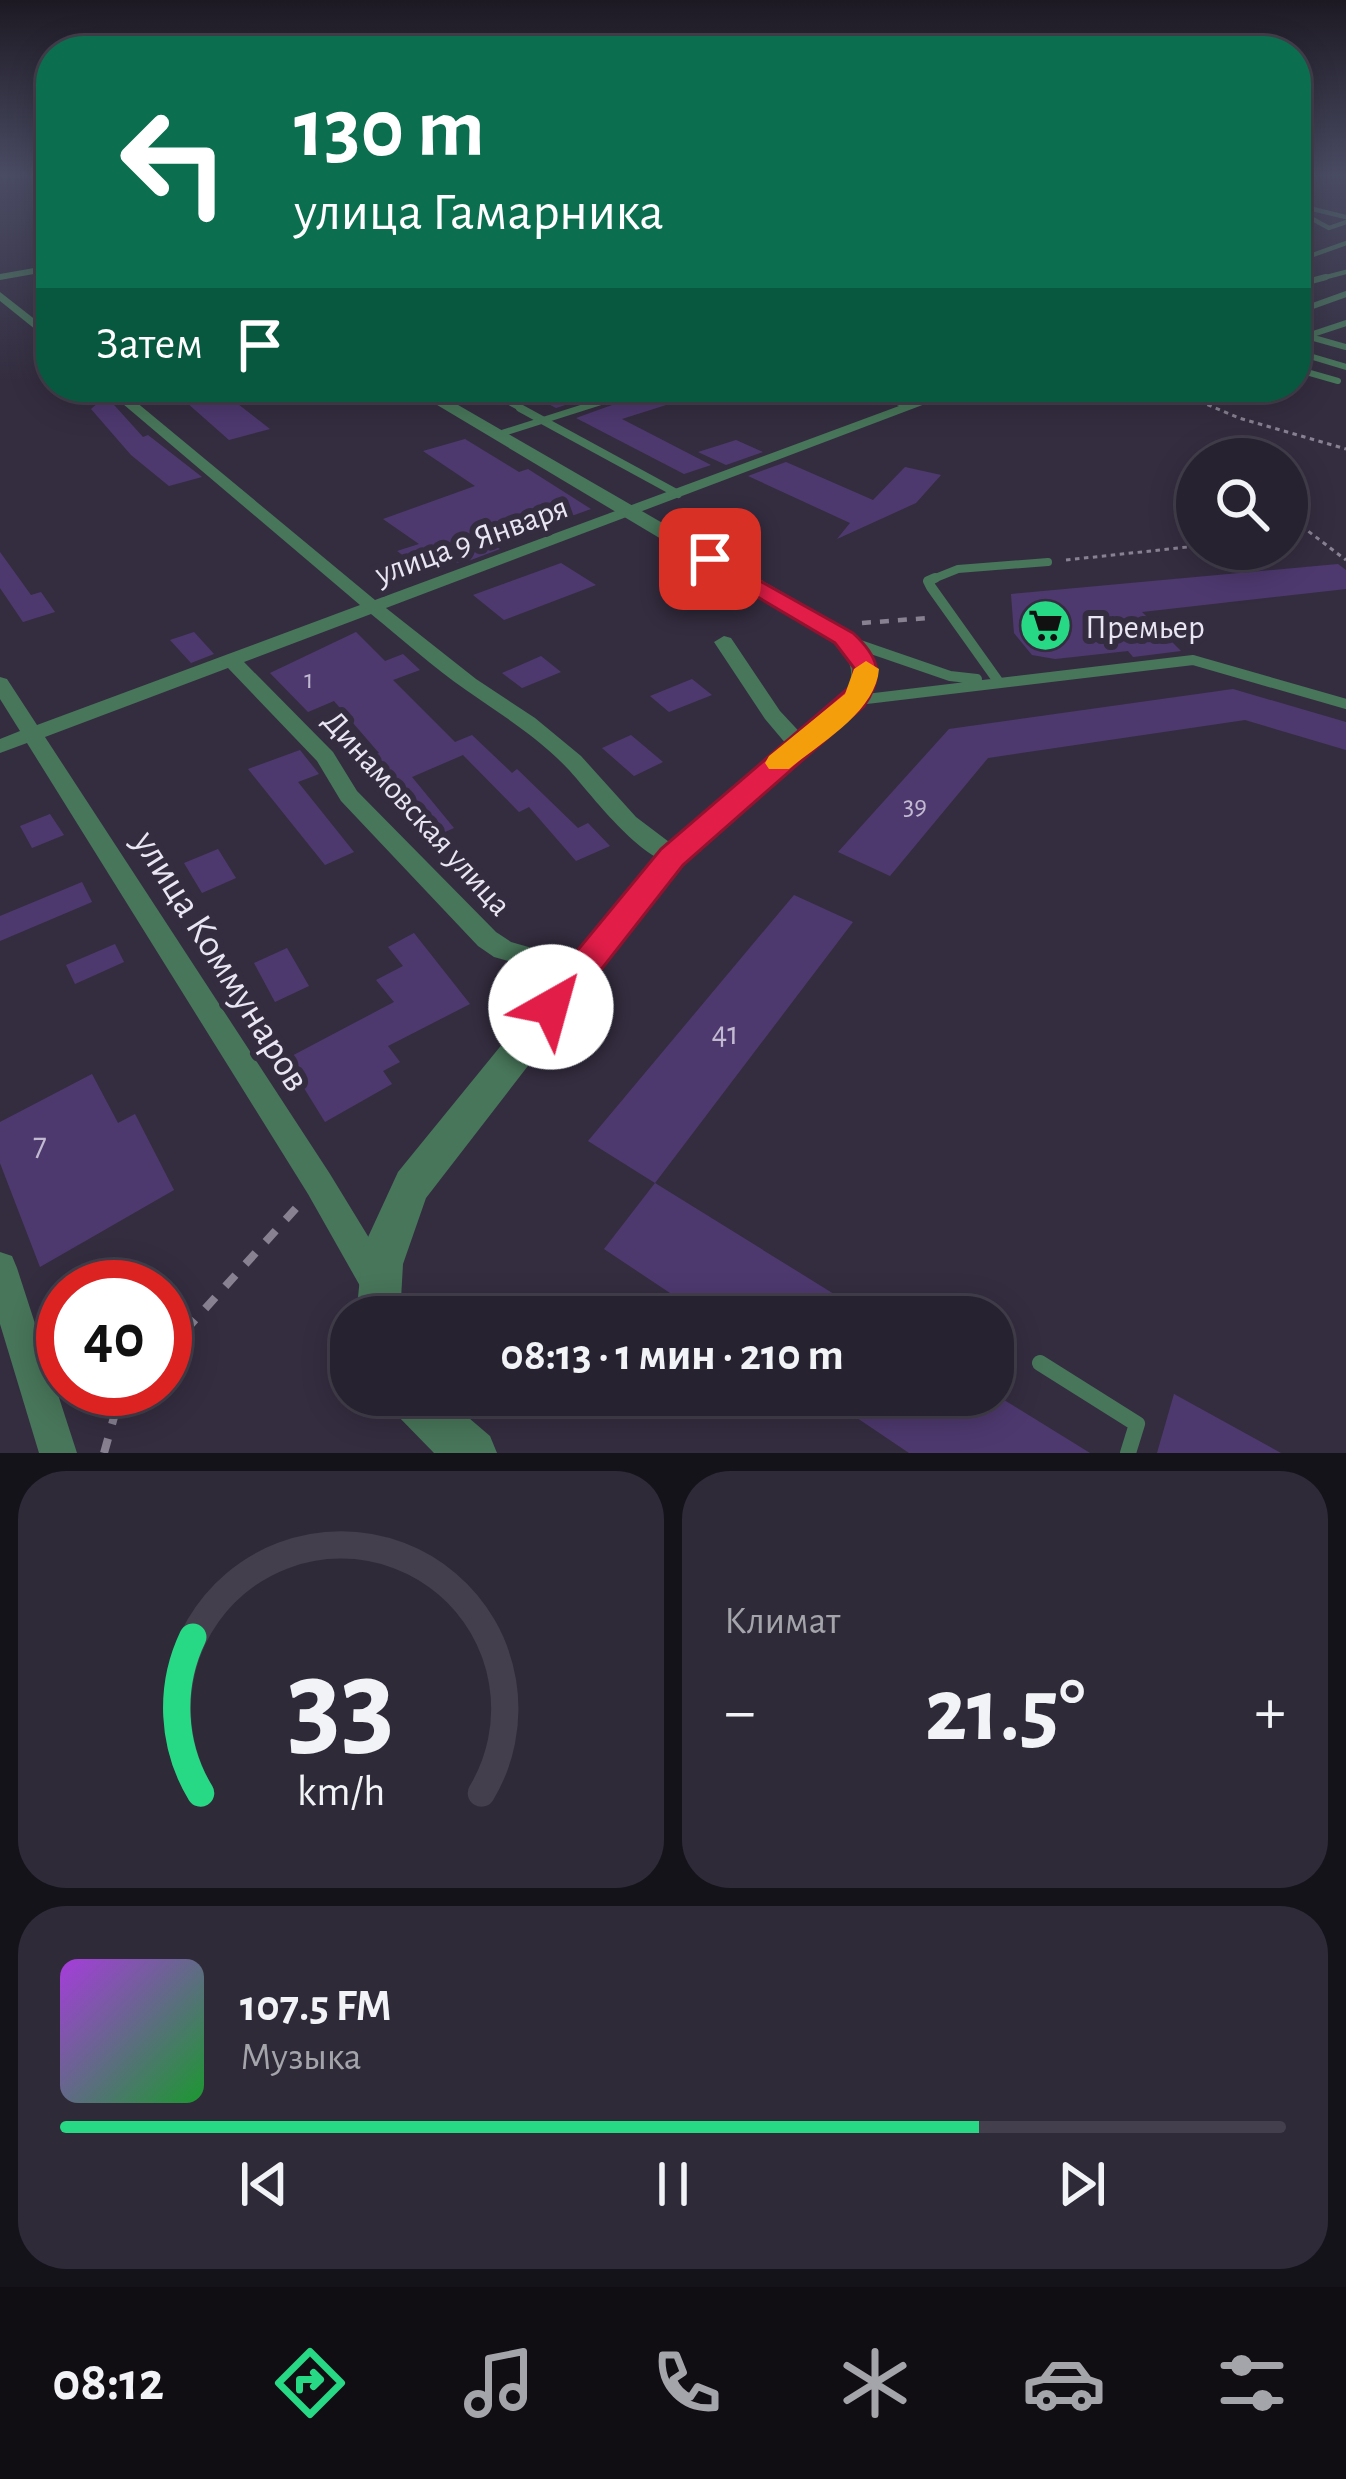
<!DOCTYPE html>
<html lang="ru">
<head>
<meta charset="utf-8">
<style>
	:root { --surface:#272230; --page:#2f2a38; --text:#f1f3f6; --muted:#a4a4ab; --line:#433f4c; --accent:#27d885 }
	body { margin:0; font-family:"Alegreya Sans",sans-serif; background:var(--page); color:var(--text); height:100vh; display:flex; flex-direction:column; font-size:45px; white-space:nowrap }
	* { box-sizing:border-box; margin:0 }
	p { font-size:39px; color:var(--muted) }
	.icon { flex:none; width:66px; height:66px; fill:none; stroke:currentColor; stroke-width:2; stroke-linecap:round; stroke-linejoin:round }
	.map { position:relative; height:1453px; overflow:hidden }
	.panel { display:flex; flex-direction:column; gap:18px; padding:18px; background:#15131a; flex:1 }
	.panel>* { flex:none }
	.guide { position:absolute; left:36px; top:36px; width:1275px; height:366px; border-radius:48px; box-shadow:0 6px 30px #0003,0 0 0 3px var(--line); background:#0b6e4f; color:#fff; overflow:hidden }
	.buttons { position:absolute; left:1176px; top:438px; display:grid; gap:24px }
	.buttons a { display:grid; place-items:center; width:132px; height:132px; border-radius:50%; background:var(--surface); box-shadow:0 6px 30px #0003,0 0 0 3px var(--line); font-size:60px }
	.speed { position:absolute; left:36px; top:1260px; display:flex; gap:24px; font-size:60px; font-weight:700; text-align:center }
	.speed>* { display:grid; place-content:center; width:156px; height:156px; border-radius:50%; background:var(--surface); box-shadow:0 6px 30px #0003,0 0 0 3px var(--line); line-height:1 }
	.speed .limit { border:18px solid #d22; background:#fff; color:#111 }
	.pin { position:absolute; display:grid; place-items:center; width:102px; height:102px; color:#fff; margin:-51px; border-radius:24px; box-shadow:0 6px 18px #0006 }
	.me { position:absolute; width:132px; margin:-66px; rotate:38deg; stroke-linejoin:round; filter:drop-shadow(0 0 9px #0008) }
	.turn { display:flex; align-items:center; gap:42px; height:252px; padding:0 60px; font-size:54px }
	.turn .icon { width:156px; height:156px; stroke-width:2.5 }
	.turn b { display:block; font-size:84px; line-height:102px }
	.then { display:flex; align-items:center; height:114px; padding:0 60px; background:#0003; gap:24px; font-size:45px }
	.big { font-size:90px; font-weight:600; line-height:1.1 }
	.panel .widget { flex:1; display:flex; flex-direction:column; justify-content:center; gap:18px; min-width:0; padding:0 42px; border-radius:48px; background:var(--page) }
	.panel .dial { align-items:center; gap:0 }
	.dial svg { height:312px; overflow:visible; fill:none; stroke:var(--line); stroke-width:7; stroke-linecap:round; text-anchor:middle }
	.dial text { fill:var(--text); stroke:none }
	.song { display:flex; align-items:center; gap:36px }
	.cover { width:144px; height:144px; border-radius:18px; background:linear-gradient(135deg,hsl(280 70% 55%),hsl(130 70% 35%)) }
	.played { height:12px; border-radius:6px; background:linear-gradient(90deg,var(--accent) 75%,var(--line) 75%) }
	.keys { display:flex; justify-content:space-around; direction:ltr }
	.heat { display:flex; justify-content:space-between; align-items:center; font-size:66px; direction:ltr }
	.panel .tiles { flex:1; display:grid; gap:18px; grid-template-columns:1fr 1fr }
	.widget:last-child { grid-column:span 2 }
	.trip { position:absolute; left:330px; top:1296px; width:684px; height:120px; border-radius:48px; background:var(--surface); box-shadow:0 6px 30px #0003,0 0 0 3px var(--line); font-weight:600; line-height:120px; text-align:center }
	.tabs { display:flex; height:192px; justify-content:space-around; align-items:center; background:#100e13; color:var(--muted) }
	.tabs .icon { width:84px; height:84px }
	.tabs .on { color:var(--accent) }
	.tabs b { font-size:54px; color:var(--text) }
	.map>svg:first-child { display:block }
	.building { fill:#4e396f }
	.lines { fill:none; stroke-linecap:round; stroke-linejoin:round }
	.path-far2 { stroke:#878192; stroke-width:3; stroke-dasharray:4.5 4.5; stroke-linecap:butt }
	.path-far1 { stroke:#878192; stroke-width:4.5; stroke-dasharray:9 9; stroke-linecap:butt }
	.path { stroke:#878192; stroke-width:8; stroke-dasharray:15 15; stroke-linecap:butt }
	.service-far4 { stroke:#48765a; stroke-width:4.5 }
	.service-far3 { stroke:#48765a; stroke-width:6 }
	.service-far2 { stroke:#48765a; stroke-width:8 }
	.service-far1 { stroke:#48765a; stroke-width:10 }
	.service { stroke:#48765a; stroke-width:16 }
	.minor { fill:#48765a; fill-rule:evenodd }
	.tertiary { fill:#48765a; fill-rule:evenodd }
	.route { fill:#e11d48; stroke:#92132f; stroke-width:3 }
	.slow { fill:#f59e0b }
	.labels { text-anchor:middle; stroke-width:12; stroke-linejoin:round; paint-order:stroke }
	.number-label { font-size:27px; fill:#c2bad1 }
	.street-label { font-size:33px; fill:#e9e5f2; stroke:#342d40 }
	.poi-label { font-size:33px; fill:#e9e5f2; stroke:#342d40; text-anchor:start }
	.near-number-label { font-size:33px; fill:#c2bad1 }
	.near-street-label { font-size:39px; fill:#e9e5f2; stroke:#342d40 }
</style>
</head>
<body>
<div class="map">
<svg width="1346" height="1453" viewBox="0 0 1346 1453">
	<rect width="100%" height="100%" fill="#342d40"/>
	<path class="building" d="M169,387H216L270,429L229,440Z
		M516,387H622L556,408Z
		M662,387H706L707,392L622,419L711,465L684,474L576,418Z
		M106,396L143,437L148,435L202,477L169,486L131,455L91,409Z
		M465,439L519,472L528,469L591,509L493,544L500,549L463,563L440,561L420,568L397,551L419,544L383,519L475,486L423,451Z
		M736,440L763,452L726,465L698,452Z
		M786,462L873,500L905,467L941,475L916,503L837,539L850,523L748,476Z
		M0,552L31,595L41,592L55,612L23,622L0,588Z
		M561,563L596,585L504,620L473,595Z
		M1338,564L1346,570V589L1142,612L1181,651L1133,657L1128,651L1055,659L1032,655L1014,633L1011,594Z
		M194,632L214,654L191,663L170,640Z
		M356,632L385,661L403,654L420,670L393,680L455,742L472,735L512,773L517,769L578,828L588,823L610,846L576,861L529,807L519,812L463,755L412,777L454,828L429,839L384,780L380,782L358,762L379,753L334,701L308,712L270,673Z
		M541,656L561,672L522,688L502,673Z
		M692,679L712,695L669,712L650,696Z
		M1233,689L1346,722V750L1245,720L988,758L890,876L838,852L949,729Z
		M631,735L663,762L634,776L602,748Z
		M300,750L319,774L298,782L354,852L325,865L248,769Z
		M50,814L64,835L32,848L20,826Z
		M218,849L236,878L202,893L184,863Z
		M82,882L92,902L0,941V916Z
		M794,895L853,922L655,1183L588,1141Z
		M414,933L470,1004L388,1046L400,1062L383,1071L392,1084L325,1122L286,1059L394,1002L376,980L403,966L388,947Z
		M115,944L124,962L75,984L66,965Z
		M287,948L309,986L275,1002L254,963Z
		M92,1074L118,1123L135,1114L174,1190L40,1267L0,1163V1122Z
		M655,1183L871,1317H706L604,1249Z
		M1174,1394L1281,1453H1157Z
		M823,1395H996L1090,1453H909Z"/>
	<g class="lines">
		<path class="path-far2" d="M1166,387L1239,418L1346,449
			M1287,515L1346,560
			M1066,560L1188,547L1197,535"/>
		<path class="path-far1" d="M862,623L928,618"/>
		<path class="path" d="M165,1353L298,1206
			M104,1453L116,1410L134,1389"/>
		<path class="service-far4" d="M1296,205L1346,217
			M1296,210L1329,228L1346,222
			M1296,228L1308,234L1296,238
			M1296,261L1346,243
			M1315,280L1346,272"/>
		<path class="service-far3" d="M1296,285L1326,277
			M1296,312L1346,294
			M1296,333L1346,347
			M1310,335L1346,323
			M1296,352L1346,367
			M1296,369L1338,381
			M481,387L526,411"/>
		<path class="service-far2" d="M520,408L678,494
			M928,581L958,569L1048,562"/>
		<path class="service-far1" d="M935,578L928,581L931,587L998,681
			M857,644L950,676L977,679
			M858,700L1193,660L1346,704"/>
		<path class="service" d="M1040,1363L1137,1424L1128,1453"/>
		<path class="minor" d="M51,265V271L0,280V274Z
			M0,292L51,332V342L0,301Z
			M103,387H118L375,600L899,406L857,387H875L912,402L951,387H970L386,608L476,679L535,718L581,756L636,817L681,851L684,857L681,863C648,871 590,793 569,770C539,738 502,715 466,690C433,667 402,639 371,614L244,662L333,752L357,791L496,932L511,942L588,964L592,971L588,978L579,981L494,957L478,946L341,801L317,761L228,668L45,737L330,1174L388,1269L393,1281L388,1293L376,1298L364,1293L308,1194L27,743L0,753V739L20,731L0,699V677L7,679L37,725L360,605Z
			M637,387H658L501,437L489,434Z
			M724,636L731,638L780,711L808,741L811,746L808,751H792L765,719L714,642Z
			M0,1252L12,1256L17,1268L77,1453H39L0,1324Z"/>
		<path class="tertiary" d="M407,387H427L853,633C877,656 883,676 864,706L683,865L426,1198L403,1264L400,1317H356L363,1248L398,1172L661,849L845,695C856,674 852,660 835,643Z
			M387,1395H442L490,1436L497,1453H434L394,1412Z"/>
	</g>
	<linearGradient id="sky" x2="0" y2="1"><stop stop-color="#1d1923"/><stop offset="0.46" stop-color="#4a4c64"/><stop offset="1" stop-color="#4a4c64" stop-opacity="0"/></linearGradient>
	<rect width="1346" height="381" fill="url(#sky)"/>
	<path class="route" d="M710,553L853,633C879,657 885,675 864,706L683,865L564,1017L551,1021L539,1017L533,1007L539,997L661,849L852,685L854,668L835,643L702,564L699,559Z"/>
	<path class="slow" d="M866,661L879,669C876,712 820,743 789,769H769L765,763L769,756L845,694L854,669Z"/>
	<defs>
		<symbol id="supermarket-disc" viewBox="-11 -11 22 22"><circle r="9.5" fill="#27d885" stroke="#342d40"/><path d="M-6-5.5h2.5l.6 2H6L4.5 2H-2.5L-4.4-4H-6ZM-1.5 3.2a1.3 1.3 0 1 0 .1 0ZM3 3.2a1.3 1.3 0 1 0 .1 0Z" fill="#111"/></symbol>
	</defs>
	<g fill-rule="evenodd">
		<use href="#supermarket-disc" x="1016" y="596" width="59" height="59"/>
	</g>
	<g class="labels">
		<g class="number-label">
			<text x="309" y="688">1</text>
			<text x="915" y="814">39</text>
		</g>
		<g class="street-label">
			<text transform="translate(471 539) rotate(-20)" y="12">улица 9 Января</text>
			<text transform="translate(418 812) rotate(48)" y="12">Динамовская улица</text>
		</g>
		<g class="poi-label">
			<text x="1085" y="638">Премьер</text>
		</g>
		<g class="near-number-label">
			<text x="725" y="1044">41</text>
			<text x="40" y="1155">7</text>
		</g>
		<g class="near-street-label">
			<text transform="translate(223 960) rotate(58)" y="14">улица Коммунаров</text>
		</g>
	</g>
</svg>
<div class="buttons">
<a><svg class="icon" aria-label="search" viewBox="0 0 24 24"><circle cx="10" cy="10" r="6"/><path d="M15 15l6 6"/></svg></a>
</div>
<div class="speed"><div class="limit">40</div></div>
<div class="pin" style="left:710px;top:559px;background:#d93025"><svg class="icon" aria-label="arrive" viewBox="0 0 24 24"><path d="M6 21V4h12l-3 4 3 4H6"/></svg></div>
<svg class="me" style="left:551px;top:1007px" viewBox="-20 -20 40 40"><circle r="19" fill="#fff"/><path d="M0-13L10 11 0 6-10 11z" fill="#e11d48"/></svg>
<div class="trip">08:13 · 1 мин · 210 m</div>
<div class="guide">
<div class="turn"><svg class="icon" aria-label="left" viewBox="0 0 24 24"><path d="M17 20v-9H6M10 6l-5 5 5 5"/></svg><div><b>130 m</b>улица Гамарника</div></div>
<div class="then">Затем<svg class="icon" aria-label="arrive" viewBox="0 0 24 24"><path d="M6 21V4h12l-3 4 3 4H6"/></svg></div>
</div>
</div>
<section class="panel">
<div class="tiles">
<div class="widget dial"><svg viewBox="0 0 100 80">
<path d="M14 69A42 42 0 1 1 86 69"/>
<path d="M14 69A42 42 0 0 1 12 29" stroke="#27d885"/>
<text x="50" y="56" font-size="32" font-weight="700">33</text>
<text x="50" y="72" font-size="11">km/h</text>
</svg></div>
<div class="widget"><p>Климат</p>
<div class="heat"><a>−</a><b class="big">21.5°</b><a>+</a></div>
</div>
<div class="widget">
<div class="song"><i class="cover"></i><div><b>107.5 FM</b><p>Музыка</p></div></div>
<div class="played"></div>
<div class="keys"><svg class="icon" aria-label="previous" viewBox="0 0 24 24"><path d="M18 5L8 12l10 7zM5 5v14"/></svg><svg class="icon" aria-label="pause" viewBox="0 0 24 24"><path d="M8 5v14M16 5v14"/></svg><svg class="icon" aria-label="next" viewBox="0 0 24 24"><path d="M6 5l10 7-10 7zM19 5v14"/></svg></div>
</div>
</div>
</section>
<nav class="tabs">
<b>08:12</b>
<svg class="icon on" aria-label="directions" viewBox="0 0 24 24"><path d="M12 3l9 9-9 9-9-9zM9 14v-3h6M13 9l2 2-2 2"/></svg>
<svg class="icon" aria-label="music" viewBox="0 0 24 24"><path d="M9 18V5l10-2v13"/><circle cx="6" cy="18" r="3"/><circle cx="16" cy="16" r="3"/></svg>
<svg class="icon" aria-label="phone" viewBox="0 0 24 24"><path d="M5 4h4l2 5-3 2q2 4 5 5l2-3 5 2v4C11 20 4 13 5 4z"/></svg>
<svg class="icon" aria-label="climate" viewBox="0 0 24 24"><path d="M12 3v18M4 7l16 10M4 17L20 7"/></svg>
<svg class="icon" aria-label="car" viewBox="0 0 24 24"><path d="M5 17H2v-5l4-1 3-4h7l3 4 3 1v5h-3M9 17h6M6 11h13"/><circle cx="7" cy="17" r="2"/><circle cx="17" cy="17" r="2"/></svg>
<svg class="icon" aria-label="filters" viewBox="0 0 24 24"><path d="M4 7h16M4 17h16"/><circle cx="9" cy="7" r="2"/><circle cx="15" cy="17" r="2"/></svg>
</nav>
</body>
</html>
